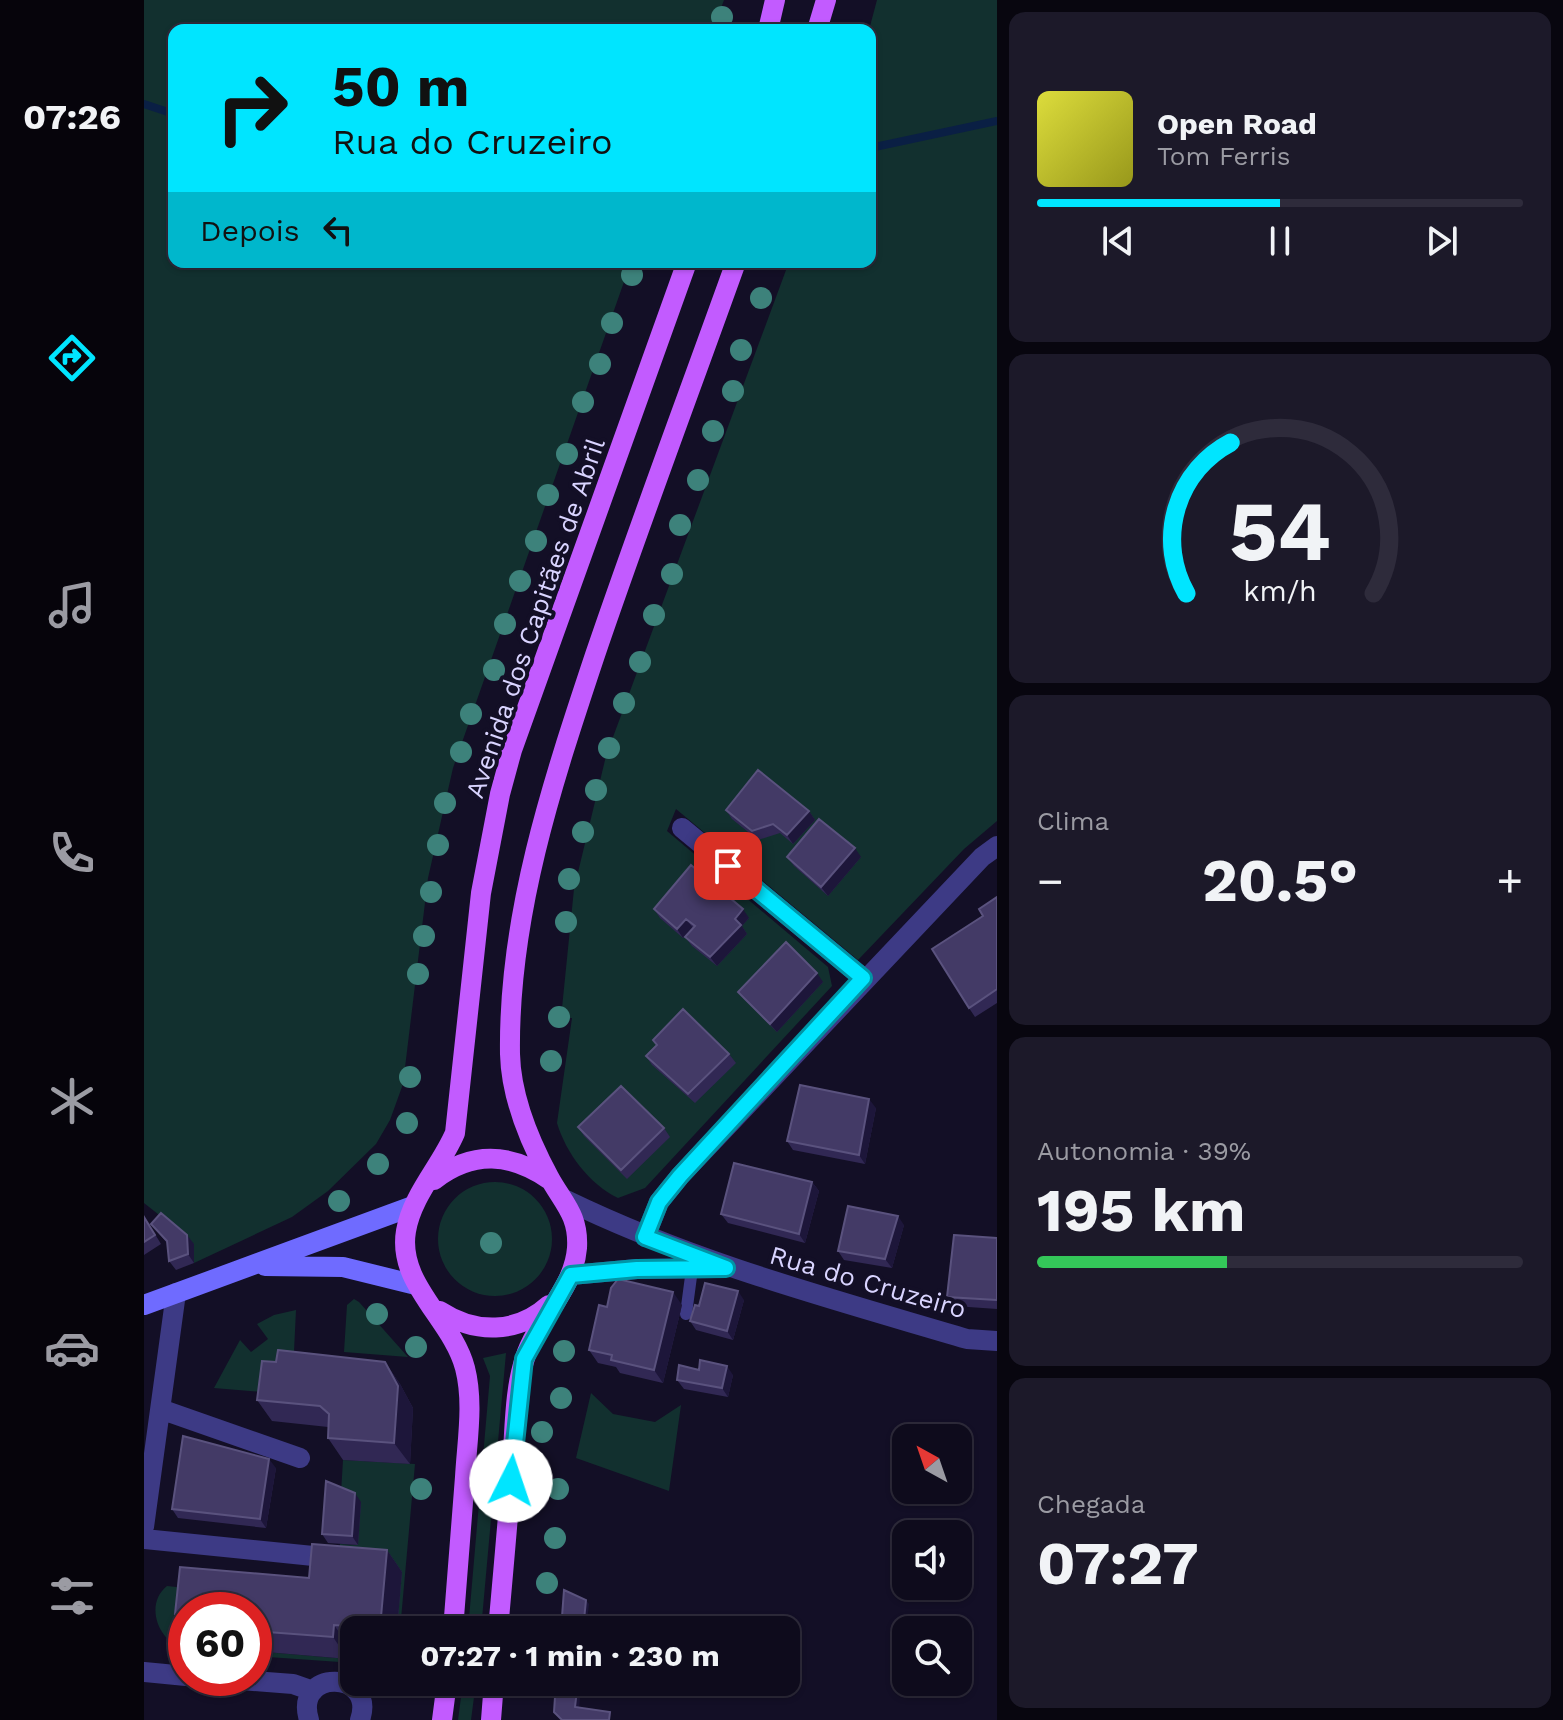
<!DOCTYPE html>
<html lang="pt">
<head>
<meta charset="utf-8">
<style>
	:root { --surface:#0e0b1c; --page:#1c1929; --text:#f1f3f6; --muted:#9b9ba3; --line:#2e2b3b; --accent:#00e5ff }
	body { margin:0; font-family:"Work Sans",sans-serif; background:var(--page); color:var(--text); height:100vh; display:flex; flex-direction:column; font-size:30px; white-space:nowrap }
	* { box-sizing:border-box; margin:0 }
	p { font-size:26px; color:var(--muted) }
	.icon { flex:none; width:44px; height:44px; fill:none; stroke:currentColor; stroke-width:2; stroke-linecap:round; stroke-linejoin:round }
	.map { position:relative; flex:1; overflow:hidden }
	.sheet { display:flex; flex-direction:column; gap:12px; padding:12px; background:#08060f; width:566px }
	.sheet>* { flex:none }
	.top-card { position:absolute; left:24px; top:24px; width:708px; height:244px; border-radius:16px; box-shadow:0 2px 6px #0004,0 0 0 2px var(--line); background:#00e5ff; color:#111; overflow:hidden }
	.needle { width:52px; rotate:320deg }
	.controls { position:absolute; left:748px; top:1424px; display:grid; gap:16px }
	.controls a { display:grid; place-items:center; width:80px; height:80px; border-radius:16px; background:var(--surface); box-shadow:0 2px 6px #0004,0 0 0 2px var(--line); font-size:40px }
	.speed { position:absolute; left:24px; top:1592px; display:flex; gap:16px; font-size:40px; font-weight:700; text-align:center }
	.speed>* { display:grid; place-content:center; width:104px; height:104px; border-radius:50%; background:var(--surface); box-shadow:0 2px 6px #0004,0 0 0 2px var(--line); line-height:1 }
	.speed .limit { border:12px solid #d22; background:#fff; color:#111 }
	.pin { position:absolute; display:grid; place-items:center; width:68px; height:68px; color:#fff; margin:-34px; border-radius:16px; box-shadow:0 4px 12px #0006 }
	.me { position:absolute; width:88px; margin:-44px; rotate:4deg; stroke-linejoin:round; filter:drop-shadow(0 0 6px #0008) }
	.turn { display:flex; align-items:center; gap:28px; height:168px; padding:0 32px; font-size:36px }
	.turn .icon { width:104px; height:104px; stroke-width:2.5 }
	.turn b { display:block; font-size:56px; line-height:68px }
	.then { display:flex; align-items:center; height:76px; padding:0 32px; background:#0003; gap:16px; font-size:30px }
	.big { font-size:60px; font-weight:700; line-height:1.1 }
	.sheet .widget { flex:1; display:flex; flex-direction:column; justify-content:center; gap:12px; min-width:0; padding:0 28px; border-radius:16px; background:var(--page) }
	.sheet .dial { align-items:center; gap:0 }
	.dial svg { height:208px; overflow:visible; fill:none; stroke:var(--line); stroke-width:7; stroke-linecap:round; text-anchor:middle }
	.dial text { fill:var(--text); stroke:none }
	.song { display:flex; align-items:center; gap:24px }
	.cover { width:96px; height:96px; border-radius:12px; background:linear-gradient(135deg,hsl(60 70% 55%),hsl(60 70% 35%)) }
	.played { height:8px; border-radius:4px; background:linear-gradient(90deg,var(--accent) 50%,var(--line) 50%) }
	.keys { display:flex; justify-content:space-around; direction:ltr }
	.heat { display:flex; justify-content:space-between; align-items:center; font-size:44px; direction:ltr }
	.charge { height:12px; border-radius:6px; background:linear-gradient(90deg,#34c759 39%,var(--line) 0) }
	.trip { position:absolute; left:196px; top:1616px; width:460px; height:80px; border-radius:16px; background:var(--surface); box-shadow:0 2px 6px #0004,0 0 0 2px var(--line); font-weight:700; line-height:80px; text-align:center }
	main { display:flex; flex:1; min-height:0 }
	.dock { display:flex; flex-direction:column; width:144px; justify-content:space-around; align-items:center; background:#06040b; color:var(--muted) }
	.dock .icon { width:56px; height:56px }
	.dock .active { color:var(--accent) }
	.dock b { font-size:36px; color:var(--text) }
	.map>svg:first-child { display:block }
	.green { fill:#12302f }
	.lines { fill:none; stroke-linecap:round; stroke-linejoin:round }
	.stream { stroke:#0a1f44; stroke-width:8 }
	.service { stroke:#3d3a85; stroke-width:12 }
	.minor { stroke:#3d3a85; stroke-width:20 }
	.tertiary { stroke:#3d3a85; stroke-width:20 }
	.secondary { stroke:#6f6bff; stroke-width:20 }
	.primary { stroke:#c25bff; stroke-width:20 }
	.tree { fill:#3d827b }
	.wall { fill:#312854 }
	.shaded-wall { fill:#1d163a }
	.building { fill:#433a66; stroke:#5a527e; stroke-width:2 }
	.route-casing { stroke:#0095a6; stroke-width:20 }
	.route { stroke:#00e5ff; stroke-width:14 }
	.labels { text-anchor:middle; stroke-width:8; stroke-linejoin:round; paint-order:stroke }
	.street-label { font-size:26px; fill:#d9d4ff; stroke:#130f26 }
</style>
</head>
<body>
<main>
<nav class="dock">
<b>07:26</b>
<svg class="icon active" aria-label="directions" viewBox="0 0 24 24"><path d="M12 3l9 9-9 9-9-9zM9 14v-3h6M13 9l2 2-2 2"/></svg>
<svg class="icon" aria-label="music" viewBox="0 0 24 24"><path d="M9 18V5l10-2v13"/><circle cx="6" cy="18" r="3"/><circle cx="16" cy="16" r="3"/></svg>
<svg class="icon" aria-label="phone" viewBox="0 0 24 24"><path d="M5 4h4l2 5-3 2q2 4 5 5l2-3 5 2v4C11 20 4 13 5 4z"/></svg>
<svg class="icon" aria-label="climate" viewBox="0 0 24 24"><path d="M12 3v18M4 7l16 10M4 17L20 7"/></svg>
<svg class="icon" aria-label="car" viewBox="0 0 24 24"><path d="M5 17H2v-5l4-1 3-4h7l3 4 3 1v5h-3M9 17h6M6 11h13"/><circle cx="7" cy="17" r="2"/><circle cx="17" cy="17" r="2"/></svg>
<svg class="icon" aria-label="filters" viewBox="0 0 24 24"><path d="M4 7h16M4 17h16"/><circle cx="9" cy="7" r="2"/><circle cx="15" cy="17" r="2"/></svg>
</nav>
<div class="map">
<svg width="853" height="1720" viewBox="0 0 853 1720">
	<rect width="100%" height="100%" fill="#130f26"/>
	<path class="green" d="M0,0H580L569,30H30V262H487L309,768L284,878L259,1084L246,1120L232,1144L184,1191L148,1217L50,1263L24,1222L0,1203Z
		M733,0H853V821L820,849L714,960L532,809L523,831L684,967L688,986L501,1188L474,1198C445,1184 422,1153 413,1123L428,1018H417L430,889L462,756L645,262H726L725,30Z
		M294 1239a57 57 0 1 1 114 0a57 57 0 1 1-114 0Z
		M210,1299L215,1302L264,1357L200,1352L203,1305Z
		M152,1310L149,1372L131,1393L70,1388L96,1340L107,1352L124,1339L113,1324L130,1315Z
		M362,1353L337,1630H324L346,1376L339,1358Z
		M447,1393L469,1414L511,1422L537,1405L525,1491L432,1458Z
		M199,1460L271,1464L256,1630L194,1566L196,1544L214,1545L197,1493Z
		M23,1586L51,1589L42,1610V1649C14,1643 0,1604 23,1586Z
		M205,1646H210V1663L110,1656V1651L204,1659Z
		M319,1682H332L327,1720H314Z"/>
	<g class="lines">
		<path class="stream" d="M0,104L30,114
			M726,148L853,121"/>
		<path class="service" d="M542,1314L548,1269"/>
		<path class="minor" d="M538,828L719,978
			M501,1237L515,1202L536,1176L838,857L853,846
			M19,1410L156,1458
			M0,1527L32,1293
			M0,1539L189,1558
			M0,1672L42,1676
			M69,1678L149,1684L169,1691
			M165,1720C149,1668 233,1670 216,1720"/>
		<path class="tertiary" d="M422,1200C552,1263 685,1298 823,1339L853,1341
			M427,1275L493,1269L571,1268"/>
		<path class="secondary" d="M121,1266L199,1267L272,1285
			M0,1305L269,1206"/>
		<path class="primary" d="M624,30L631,0
			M673,30L682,0
			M290,1180C329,1150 367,1153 406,1180
			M296,1311C331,1334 373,1334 405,1305
			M309,1630C313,1579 317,1528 321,1477C323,1441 330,1403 321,1368C308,1319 253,1284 262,1231C268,1195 297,1166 311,1133L337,893L356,794L368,750L543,262
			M354,1630C359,1575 364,1520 368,1465C371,1430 370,1391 381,1358C393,1320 430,1289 433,1248C435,1215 419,1203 405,1177C385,1140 367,1097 366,1054C364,916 408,784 451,655C496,523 545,393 592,262
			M298,1720L303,1682
			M347,1720L350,1682"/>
	</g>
	<g class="tree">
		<circle cx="578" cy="17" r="11"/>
		<circle cx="488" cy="275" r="11"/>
		<circle cx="617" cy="298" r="11"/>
		<circle cx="468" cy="323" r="11"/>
		<circle cx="597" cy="350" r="11"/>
		<circle cx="456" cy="364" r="11"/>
		<circle cx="589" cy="391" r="11"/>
		<circle cx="439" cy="402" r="11"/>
		<circle cx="569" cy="431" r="11"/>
		<circle cx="423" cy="454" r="11"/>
		<circle cx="554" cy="480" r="11"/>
		<circle cx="404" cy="495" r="11"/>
		<circle cx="536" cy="525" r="11"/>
		<circle cx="392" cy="541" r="11"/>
		<circle cx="528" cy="574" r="11"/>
		<circle cx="376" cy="581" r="11"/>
		<circle cx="510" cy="615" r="11"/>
		<circle cx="361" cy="624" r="11"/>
		<circle cx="496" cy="662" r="11"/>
		<circle cx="350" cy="670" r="11"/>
		<circle cx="480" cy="703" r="11"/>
		<circle cx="327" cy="714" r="11"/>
		<circle cx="465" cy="748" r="11"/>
		<circle cx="317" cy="752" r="11"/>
		<circle cx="452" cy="790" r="11"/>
		<circle cx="301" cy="803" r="11"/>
		<circle cx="439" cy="832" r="11"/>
		<circle cx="294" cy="845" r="11"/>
		<circle cx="425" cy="879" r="11"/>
		<circle cx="287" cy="892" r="11"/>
		<circle cx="422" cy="922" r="11"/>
		<circle cx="280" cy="936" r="11"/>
		<circle cx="274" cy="974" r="11"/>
		<circle cx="415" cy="1017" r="11"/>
		<circle cx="407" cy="1061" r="11"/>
		<circle cx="266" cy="1077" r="11"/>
		<circle cx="263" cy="1123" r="11"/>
		<circle cx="234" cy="1164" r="11"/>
		<circle cx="195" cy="1201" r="11"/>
		<circle cx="347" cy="1243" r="11"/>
		<circle cx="233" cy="1314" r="11"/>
		<circle cx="272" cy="1347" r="11"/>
		<circle cx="420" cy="1351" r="11"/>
		<circle cx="417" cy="1398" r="11"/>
		<circle cx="398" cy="1432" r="11"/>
		<circle cx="277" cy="1489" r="11"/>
		<circle cx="414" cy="1489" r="11"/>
		<circle cx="411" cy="1538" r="11"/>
		<circle cx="403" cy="1583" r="11"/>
	</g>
	<path class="wall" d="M582,810L665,811L671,820L649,844L636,833L614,840L588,819Z
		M643,857H717L684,896L650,866Z
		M853,897V1003L831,1017L825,1008L839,916Z
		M510,909L605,918L598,926L603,934L573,966L548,946L541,937L549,928L539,938L516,918Z
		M679,982L633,1032L601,1000L594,992Z
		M585,1054L592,1063L551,1103L508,1065L502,1056Z
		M732,1108L721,1164L649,1150L643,1141Z
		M434,1127L520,1128L526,1137L483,1179L440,1136Z
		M668,1182L675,1191L661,1243L584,1223L577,1214Z
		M0,1216L17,1244L0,1255Z
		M7,1224L50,1244V1263L32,1270L25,1261L24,1244Z
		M760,1225L748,1268L700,1260L694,1251Z
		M853,1238V1309L810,1306L803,1297Z
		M600,1300L589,1340L552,1330L546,1321Z
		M538,1305L519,1383L476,1373L472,1367L454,1363L445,1350L463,1307Z
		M132,1362H241L256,1384L269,1408L266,1464L199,1460L184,1438V1427L128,1421L113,1400Z
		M555,1370L589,1375L584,1397L540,1389L533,1380Z
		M132,1468L122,1528L34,1518L28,1509Z
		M217,1502L214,1545L184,1543L178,1534Z
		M168,1544L243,1550L258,1572L253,1630H210V1646H205L204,1659L110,1651V1610H42V1630L31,1614L36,1567L165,1578Z"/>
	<path class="shaded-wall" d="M665,811L671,820L649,844L643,835Z
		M711,848L717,857L684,896L677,887Z
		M599,909L605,918L598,926L603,934L573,966L566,957L591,919Z
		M542,919L549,928L539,938L533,929Z
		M673,973L679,982L633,1032L626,1024Z
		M725,1099L732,1108L721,1164L715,1155Z
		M668,1182L675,1191L661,1243L655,1234Z
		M754,1216L760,1225L748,1268L741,1259Z
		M43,1235L50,1244V1263L44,1254Z
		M594,1291L600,1300L589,1340L583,1331Z
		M529,1292L538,1305L519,1383L510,1370Z
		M241,1362L256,1384L269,1408L266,1464L250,1443Z
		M583,1366L589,1375L584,1397L578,1388Z
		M125,1459L132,1468L122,1528L116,1519Z
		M211,1493L217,1502L214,1545L208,1536Z
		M243,1550L258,1572L253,1630H237L236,1628Z
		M442,1600L445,1604L442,1630H439Z
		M190,1625L205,1646L204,1659L189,1637Z
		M434,1682H437L435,1711L431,1707Z"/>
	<path class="building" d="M614,770L665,811L643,835L629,824L608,831L582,810Z
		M675,819L711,848L677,887L643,857Z
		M547,865L599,909L591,919L597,925L566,957L541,937L551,926L542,919L533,929L510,909Z
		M853,897V989L825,1008L788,949L839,916L835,909Z
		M642,942L673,973L626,1024L594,992Z
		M539,1009L585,1054L544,1094L502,1056L513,1045L509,1040Z
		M656,1085L725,1099L715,1155L643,1141Z
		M477,1086L520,1128L477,1170L434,1127Z
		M590,1163L668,1182L655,1234L577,1214Z
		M704,1206L754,1216L741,1259L694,1251Z
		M17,1213L43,1235L44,1254L25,1261L23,1241L7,1224Z
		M0,1217L11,1235L0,1242Z
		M810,1235L853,1238V1300L803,1297Z
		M474,1279L529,1292L510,1370L467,1360L468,1355L445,1350L455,1305L463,1307L467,1288Z
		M561,1283L594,1291L583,1331L546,1321L551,1305L555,1306Z
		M134,1350L241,1362L254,1386L250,1443L184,1438L185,1414L176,1406L113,1400L118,1361L132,1362Z
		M556,1360L583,1366L578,1388L533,1380L535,1365L555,1370Z
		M39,1436L125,1459L116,1519L28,1509Z
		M182,1481L211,1493L208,1536L178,1534Z
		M168,1544L243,1550L236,1628L190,1625L189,1637L110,1631V1610H42V1615L31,1614L36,1567L165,1578Z
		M420,1590L442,1600L439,1630H417Z
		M412,1682H434L431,1707L466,1712L465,1720H418L410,1712Z"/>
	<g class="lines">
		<defs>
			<path id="route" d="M367,1481L380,1359L427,1275L493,1269L582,1268L501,1237L515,1202L536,1176L719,978L584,866"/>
		</defs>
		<use href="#route" class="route-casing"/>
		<use href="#route" class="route"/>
	</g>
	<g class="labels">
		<g class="street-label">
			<text transform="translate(391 618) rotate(-71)" y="9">Avenida dos Capitães de Abril</text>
			<text transform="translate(724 1282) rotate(16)" y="9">Rua do Cruzeiro</text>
		</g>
	</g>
</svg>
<div class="controls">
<a><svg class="needle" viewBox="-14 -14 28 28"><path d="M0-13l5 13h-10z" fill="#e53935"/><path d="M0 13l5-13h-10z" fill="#9b9ba3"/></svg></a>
<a><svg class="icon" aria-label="sound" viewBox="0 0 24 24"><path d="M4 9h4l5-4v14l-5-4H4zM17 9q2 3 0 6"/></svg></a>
<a><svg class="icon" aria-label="search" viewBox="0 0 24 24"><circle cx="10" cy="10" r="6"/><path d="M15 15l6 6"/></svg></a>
</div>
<div class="speed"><div class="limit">60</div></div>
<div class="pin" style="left:584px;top:866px;background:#d93025"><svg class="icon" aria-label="arrive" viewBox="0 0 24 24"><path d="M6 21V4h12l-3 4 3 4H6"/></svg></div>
<svg class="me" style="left:367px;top:1481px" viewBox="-20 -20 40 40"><circle r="19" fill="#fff"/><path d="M0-13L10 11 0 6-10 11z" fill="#00e5ff"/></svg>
<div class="trip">07:27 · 1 min · 230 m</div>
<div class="top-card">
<div class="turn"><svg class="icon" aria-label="right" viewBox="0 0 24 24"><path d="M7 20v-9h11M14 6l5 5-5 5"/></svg><div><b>50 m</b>Rua do Cruzeiro</div></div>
<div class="then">Depois<svg class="icon" aria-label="left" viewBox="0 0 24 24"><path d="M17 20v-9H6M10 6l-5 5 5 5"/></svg></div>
</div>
</div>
<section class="sheet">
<div class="widget">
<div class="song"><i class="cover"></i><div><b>Open Road</b><p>Tom Ferris</p></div></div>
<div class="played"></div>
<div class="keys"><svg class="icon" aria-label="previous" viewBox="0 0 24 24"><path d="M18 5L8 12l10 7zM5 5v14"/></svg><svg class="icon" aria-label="pause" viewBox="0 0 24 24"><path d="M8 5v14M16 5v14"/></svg><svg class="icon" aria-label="next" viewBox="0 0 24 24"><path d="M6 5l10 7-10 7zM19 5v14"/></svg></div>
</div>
<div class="widget dial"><svg viewBox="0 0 100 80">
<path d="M14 69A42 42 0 1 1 86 69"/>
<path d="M14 69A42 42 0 0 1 31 11" stroke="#00e5ff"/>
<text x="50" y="56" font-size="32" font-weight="700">54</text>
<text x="50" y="72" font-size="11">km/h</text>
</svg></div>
<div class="widget"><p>Clima</p>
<div class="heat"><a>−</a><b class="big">20.5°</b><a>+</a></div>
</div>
<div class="widget"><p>Autonomia · 39%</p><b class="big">195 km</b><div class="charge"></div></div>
<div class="widget"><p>Chegada</p><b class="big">07:27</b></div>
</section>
</main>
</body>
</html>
